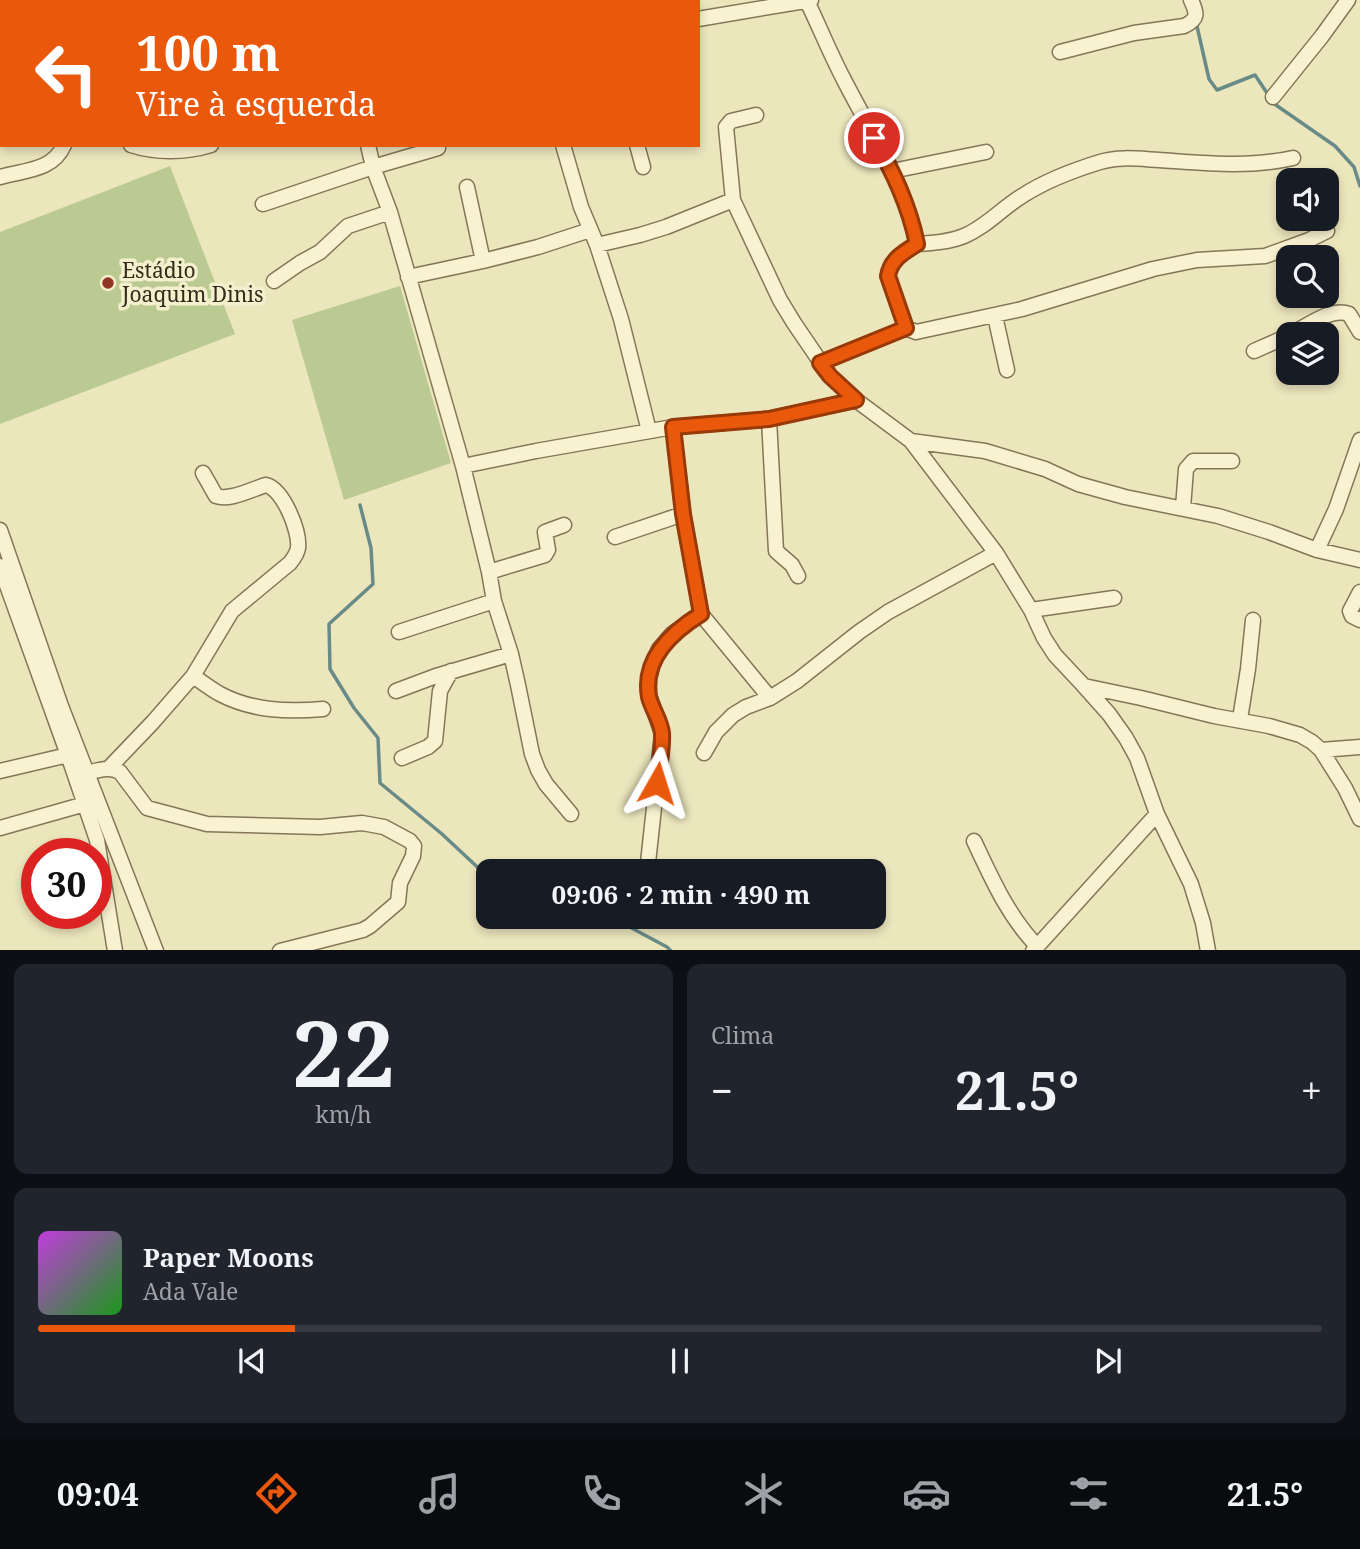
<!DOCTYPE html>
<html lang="pt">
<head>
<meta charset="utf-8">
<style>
	:root { --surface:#171b24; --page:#20242c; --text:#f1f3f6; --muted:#9ea1a6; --line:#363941; --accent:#ea580c }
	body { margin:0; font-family:"Noto Serif",serif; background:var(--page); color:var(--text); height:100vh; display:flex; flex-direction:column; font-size:26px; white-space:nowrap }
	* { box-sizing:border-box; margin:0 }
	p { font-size:23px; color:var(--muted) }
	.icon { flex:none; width:38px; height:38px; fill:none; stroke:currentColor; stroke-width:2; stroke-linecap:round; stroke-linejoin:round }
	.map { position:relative; height:950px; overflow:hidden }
	.side { display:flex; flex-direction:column; gap:14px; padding:14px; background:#0d0f14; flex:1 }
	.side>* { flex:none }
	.top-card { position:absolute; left:0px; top:0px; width:700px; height:147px; box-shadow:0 4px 10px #0003; background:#ea580c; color:#fff; overflow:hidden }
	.controls { position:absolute; left:1276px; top:168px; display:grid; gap:14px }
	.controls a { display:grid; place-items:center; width:63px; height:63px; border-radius:14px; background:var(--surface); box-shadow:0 4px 10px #0003; font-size:35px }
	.speed { position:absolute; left:21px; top:838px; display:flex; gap:14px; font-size:35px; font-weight:700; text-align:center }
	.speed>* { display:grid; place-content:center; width:91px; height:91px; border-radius:50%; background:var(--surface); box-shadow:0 4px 10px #0003; line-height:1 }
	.speed .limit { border:10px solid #d22; background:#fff; color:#111 }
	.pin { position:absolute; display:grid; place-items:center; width:60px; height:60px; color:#fff; margin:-30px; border:4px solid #fff; border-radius:50%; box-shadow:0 2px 7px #0007 }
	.me { position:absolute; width:77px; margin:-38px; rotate:6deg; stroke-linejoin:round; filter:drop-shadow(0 0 5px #0008) }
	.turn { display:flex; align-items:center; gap:24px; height:147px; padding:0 21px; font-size:32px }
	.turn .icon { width:91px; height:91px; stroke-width:2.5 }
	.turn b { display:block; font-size:49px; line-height:60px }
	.big { font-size:52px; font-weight:700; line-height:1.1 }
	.side .widget { flex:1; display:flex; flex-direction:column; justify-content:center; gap:10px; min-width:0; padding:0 24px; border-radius:14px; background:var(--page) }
	.side .dial { align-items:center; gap:0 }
	.dial b { font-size:91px; line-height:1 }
	.song { display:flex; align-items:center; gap:21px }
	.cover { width:84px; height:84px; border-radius:10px; background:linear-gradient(135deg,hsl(290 70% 55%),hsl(120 70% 35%)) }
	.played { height:7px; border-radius:4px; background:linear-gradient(90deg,var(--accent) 20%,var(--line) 20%) }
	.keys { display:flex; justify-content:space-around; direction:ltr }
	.heat { display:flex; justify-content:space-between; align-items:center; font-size:38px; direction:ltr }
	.side .tiles { flex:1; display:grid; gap:14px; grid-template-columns:1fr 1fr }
	.widget:last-child { grid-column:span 2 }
	.trip { position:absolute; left:476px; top:859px; width:410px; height:70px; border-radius:14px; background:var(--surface); box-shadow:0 4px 10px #0003; font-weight:700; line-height:70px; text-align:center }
	.tab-bar { display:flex; height:112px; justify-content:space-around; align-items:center; background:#090b0e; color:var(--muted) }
	.tab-bar .icon { width:49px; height:49px }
	.tab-bar .on { color:var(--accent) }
	.tab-bar b { font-size:32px; color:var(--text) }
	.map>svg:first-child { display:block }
	.green { fill:#bbca92 }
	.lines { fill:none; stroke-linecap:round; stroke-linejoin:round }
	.stream { stroke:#698b88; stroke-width:3.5 }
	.minor-casing { stroke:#847657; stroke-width:17 }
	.minor { stroke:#f8f2d0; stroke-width:14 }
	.route-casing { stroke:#983908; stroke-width:18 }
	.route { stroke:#ea580c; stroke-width:12 }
	.poi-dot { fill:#923728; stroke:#f4efcc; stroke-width:2.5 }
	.labels { text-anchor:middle; stroke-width:7; stroke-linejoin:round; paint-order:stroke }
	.poi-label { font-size:21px; fill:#332b1b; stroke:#f4efcc; text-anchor:start }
</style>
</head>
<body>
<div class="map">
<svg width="1360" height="951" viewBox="0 0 1360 951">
	<rect width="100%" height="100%" fill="#ece6bd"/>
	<path class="green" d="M170,166L235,334L0,424V232Z
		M400,286L451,463L344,500L292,320Z"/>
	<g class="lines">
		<path class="stream" d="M1196,22L1209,79L1217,90L1255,75L1269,96
			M1273,103L1335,146L1354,167L1360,186
			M360,505L371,548L373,584L329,624L330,669L354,708L378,738L380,783L442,834L488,877
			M611,917L667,947L671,951"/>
		<defs>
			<path id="minor" d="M329,0V2
				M429,0L430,2
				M527,0L528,2
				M807,1C819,26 830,53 843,78C871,133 905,183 917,244C903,253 891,259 888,276L906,328
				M698,19L811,0
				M1060,52L1134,33L1184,26C1199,19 1197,13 1191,0
				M0,72H2
				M1273,97L1322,36L1348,0
				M131,145C156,153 185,153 211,145
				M368,145L373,167L390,212L463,466L489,572L494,601L511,654L518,685L532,754L538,770L546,784L571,814
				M563,145L581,207L597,245L621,319L649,431
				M637,145L643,167
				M892,171L986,152
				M0,177C24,170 53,171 64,145
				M467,187L483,261
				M733,200L726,127L731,121L756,115
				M263,204L373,167L438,148
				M917,244C933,243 949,242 964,236C986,227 1002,208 1022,196C1045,181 1074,170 1100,162C1118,156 1141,159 1159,160C1204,163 1249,168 1293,158
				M597,245L640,235L666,227L733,200L780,300L794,323L830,376L856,400
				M408,277L483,261L538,247L590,230
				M274,281L300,263L320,252L348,226L390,212
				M995,316L1007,370
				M1291,334C1308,326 1331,307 1349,314L1360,332
				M1254,351L1288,336
				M820,363L906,328L916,332L1022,309L1153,269L1197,260L1265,256L1309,240L1327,231
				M769,419L776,551L792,565L798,576
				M911,441L985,451L1045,469L1078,484L1125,497L1218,516L1269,532L1317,550L1360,560
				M463,466L536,451L673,427L769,419L856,400L911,441L996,553L1031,610L1044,638L1055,655L1084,686L1141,698L1214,716L1269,726L1300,735L1312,742L1321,750L1345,788L1360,819
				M1183,508L1186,469L1193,461H1232
				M0,530L61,706L156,951
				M615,537L683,514
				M1317,550L1336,509L1360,440
				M0,566L68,755L97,840L115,951
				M489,572L545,555L548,550L545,532L564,525
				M1360,592L1350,611L1352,616L1360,620
				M1031,610L1114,598
				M701,614L770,698
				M399,632L494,601
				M193,676C202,682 211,689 220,694C252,711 288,712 323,709
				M1084,686L1109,714L1126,738L1137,758L1157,814L1191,884L1203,923L1208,951
				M396,691L436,676L511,654
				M1240,719L1248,669L1253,620
				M1321,750L1360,747
				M704,753L716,732L733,715L746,707L770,698L797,681L859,632L888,612L996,553
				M402,758L428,747L435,741L440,691L451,671
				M109,768L153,722L193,676L232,611L290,563C294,558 297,554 298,548C300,531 283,489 266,485C252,489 230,501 216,496L203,473
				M0,771L68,755
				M87,773C99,770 109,766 120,772L147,808L207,824L320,827L362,823L384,827L410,841L414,846L413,856L400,883L398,902L370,926L363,930L280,951
				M0,828L85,804
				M974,841C992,879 1008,916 1037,946
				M647,872L662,734L649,695V679L653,663L659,649L672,634L701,614L683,514L673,427
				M1033,951L1157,814"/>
		</defs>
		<use href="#minor" class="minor-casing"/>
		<use href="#minor" class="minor"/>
	</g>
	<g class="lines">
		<defs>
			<path id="route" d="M657,783C659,767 663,749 662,733C661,721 652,709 649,697C642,659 672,632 701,614L683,514L673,427L769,419L856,400L830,376L820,363L906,328L888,276C891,259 903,253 917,244C909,205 893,172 874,138"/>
		</defs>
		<use href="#route" class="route-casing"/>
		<use href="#route" class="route"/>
	</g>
	<circle class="poi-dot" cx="108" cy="283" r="7"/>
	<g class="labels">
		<g class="poi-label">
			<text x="122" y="278">Estádio<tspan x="122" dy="24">Joaquim Dinis</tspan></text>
		</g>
	</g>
</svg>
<div class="controls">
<a><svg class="icon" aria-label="sound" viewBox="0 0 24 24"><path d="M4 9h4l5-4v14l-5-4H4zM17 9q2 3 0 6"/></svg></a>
<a><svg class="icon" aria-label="search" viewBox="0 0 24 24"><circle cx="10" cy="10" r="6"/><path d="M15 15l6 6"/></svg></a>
<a><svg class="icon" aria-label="layers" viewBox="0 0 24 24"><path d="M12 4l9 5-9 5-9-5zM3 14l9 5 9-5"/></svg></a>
</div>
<div class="speed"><div class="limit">30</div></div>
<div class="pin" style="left:874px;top:138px;background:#d93025"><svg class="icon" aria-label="arrive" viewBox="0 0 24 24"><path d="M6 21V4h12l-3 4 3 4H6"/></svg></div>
<svg class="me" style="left:657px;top:783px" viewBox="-20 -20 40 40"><path d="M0-17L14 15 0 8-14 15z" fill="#ea580c" stroke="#fff" stroke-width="4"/></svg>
<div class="trip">09:06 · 2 min · 490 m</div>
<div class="top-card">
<div class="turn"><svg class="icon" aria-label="left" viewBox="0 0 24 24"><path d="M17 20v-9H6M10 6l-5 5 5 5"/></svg><div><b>100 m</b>Vire à esquerda</div></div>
</div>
</div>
<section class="side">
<div class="tiles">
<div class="widget dial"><b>22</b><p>km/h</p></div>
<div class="widget"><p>Clima</p>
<div class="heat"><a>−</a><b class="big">21.5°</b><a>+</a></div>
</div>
<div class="widget">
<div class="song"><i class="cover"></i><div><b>Paper Moons</b><p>Ada Vale</p></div></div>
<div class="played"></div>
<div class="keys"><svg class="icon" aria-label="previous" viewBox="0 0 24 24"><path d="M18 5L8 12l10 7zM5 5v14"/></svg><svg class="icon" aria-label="pause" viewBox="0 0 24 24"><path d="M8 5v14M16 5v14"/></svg><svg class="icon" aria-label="next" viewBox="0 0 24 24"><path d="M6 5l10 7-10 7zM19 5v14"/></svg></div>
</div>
</div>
</section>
<nav class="tab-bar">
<b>09:04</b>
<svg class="icon on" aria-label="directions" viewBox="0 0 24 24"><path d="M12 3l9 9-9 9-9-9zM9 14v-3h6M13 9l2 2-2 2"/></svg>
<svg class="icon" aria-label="music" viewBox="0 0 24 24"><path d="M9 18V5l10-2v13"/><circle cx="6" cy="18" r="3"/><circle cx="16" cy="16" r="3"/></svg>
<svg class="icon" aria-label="phone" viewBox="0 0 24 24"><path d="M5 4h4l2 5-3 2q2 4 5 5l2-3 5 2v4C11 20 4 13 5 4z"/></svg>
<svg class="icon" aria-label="climate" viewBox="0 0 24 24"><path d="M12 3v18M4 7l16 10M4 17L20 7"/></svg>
<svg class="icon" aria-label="car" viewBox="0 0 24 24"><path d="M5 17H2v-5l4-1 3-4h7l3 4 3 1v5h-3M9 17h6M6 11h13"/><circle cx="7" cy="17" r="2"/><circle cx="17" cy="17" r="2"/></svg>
<svg class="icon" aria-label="filters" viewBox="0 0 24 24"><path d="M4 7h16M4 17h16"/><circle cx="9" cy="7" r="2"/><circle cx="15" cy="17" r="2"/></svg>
<b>21.5°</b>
</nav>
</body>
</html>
